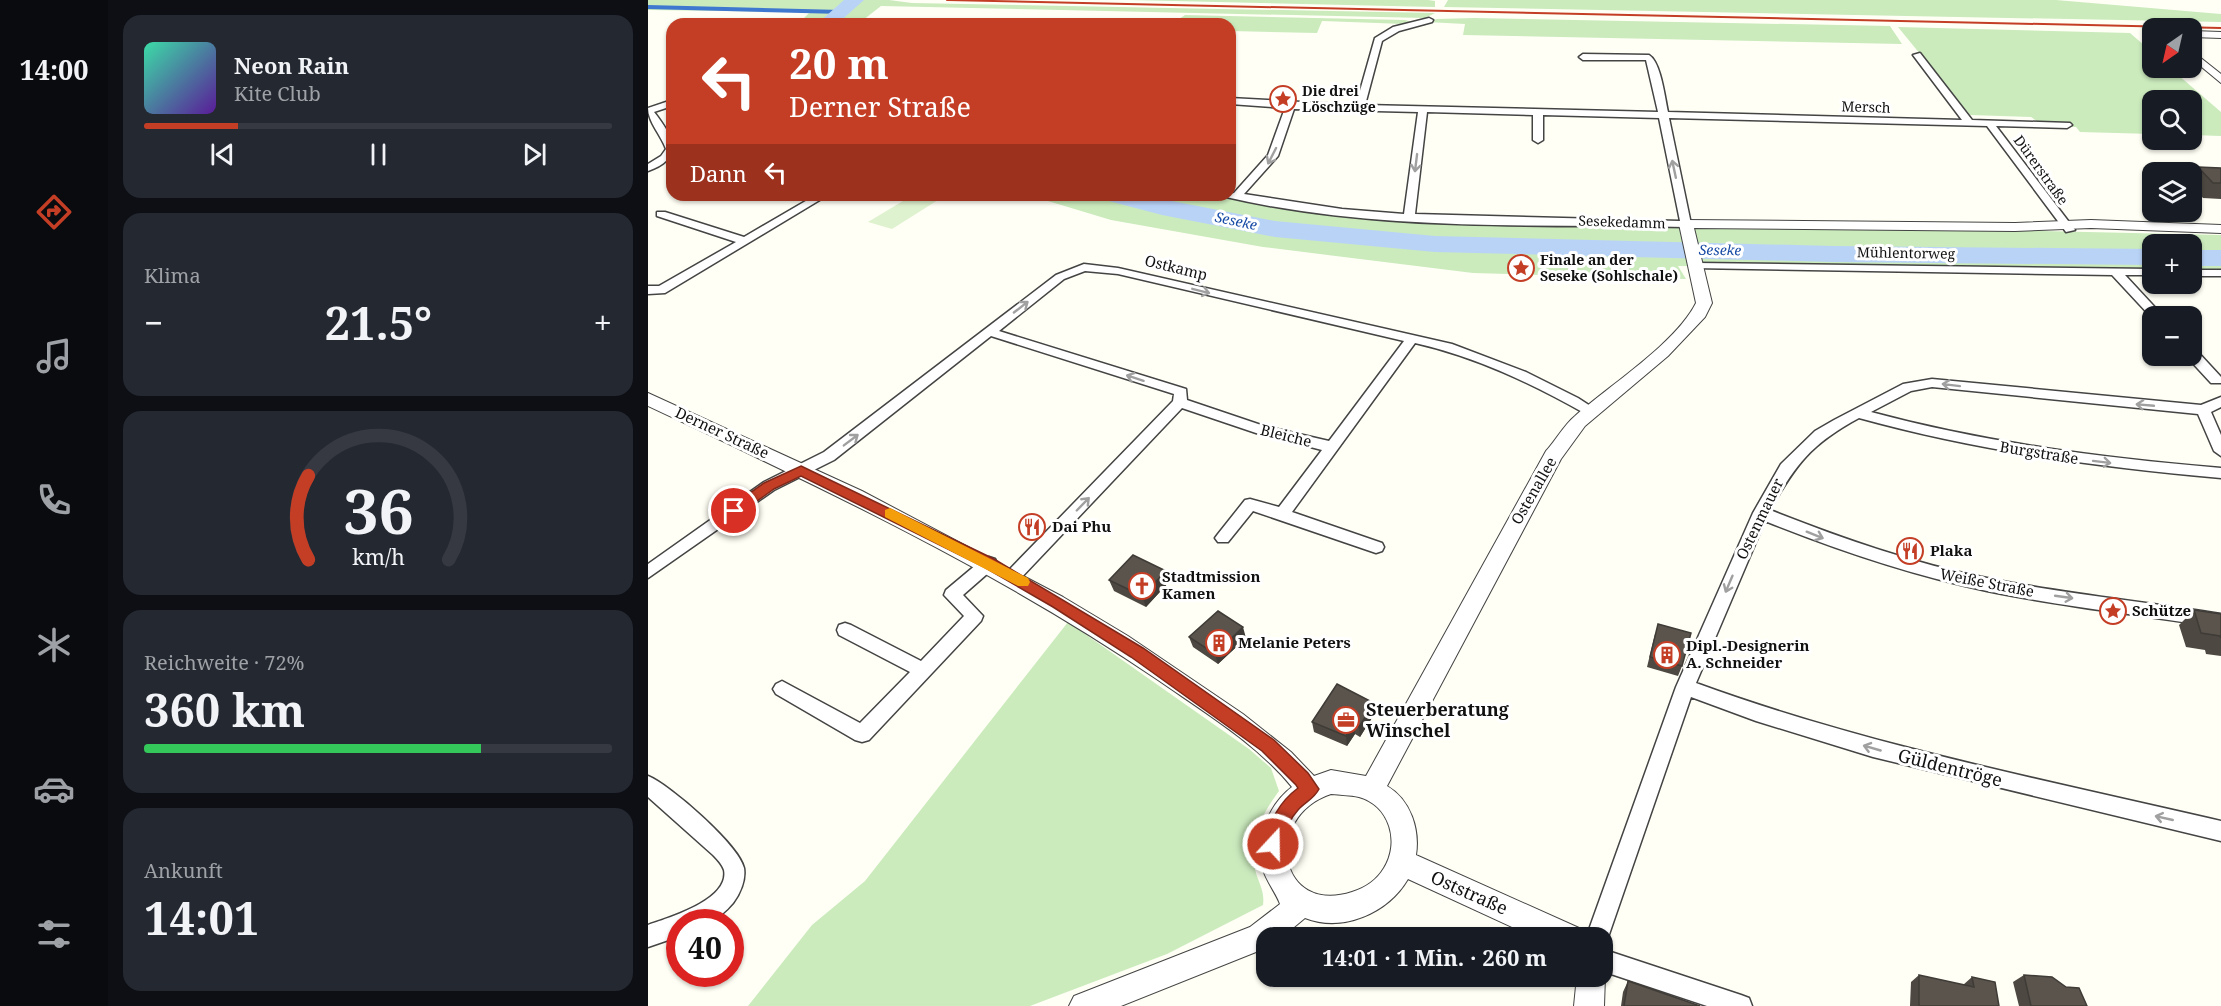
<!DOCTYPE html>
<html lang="de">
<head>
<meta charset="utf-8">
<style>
	:root { --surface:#171b24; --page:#242831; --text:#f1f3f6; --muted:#9ea1a6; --line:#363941; --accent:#c43e26 }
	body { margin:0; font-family:"Noto Serif",serif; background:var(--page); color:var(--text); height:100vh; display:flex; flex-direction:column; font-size:22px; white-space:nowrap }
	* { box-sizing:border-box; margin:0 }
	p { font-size:20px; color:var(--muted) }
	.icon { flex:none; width:33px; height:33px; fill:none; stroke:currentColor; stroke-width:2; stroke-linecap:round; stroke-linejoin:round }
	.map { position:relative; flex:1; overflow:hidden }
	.details { display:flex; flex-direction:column; gap:15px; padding:15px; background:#0d0f14; width:540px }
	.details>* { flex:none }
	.hud { position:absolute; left:18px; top:18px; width:570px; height:183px; border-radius:18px; box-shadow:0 2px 4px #0004; background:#c43e26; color:#fff; overflow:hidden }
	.needle { width:39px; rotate:214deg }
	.controls { position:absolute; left:1494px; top:18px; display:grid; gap:12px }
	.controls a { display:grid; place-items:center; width:60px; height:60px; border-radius:12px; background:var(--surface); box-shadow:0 2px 4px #0004; font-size:30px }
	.speed { position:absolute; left:18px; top:909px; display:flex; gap:12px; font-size:30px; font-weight:700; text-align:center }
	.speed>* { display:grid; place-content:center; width:78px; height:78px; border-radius:50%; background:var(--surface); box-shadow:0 2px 4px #0004; line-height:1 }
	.speed .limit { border:9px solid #d22; background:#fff; color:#111 }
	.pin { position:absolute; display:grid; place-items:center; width:51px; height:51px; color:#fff; margin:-26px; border:3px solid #fff; border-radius:50%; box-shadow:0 2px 6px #0007 }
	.me { position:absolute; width:66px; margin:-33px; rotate:21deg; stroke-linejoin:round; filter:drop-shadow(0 0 4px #0008) }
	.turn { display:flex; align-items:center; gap:21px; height:126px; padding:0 24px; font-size:27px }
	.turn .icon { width:78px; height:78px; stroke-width:2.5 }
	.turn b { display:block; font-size:42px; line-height:51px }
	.then { display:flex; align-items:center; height:57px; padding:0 24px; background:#0003; gap:12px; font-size:22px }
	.big { font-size:45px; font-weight:700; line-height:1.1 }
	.details .widget { flex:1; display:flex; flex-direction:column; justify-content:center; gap:9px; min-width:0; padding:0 21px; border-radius:18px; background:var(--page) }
	.details .dial { align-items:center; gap:0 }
	.dial svg { height:156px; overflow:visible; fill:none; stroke:var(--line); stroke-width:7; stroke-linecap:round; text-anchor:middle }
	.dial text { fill:var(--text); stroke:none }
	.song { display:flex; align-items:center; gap:18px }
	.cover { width:72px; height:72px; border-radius:9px; background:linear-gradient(135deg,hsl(160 70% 55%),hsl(270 70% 35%)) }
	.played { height:6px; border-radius:3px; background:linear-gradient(90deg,var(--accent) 20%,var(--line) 20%) }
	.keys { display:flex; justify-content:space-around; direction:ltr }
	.heat { display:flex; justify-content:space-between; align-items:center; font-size:33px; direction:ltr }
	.charge { height:9px; border-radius:4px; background:linear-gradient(90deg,#34c759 72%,var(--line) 0) }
	.trip { position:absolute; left:608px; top:927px; width:357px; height:60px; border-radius:18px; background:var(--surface); box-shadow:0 2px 4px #0004; font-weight:700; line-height:60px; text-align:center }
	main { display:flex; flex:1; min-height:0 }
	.tab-bar { display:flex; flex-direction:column; width:108px; justify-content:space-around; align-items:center; background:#090b0e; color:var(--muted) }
	.tab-bar .icon { width:42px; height:42px }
	.tab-bar .selected { color:var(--accent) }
	.tab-bar b { font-size:27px; color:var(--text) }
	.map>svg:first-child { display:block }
	.green { fill:#cbebbd }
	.pitch { fill:#dff2cf }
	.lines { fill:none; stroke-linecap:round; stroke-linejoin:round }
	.stream { stroke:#3f78cf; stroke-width:4 }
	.river { fill:#b9d3f7; fill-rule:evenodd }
	.minor-casing { stroke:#444; stroke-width:3 }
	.tertiary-casing { stroke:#444; stroke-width:2 }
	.minor { fill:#fff; fill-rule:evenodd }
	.tertiary { fill:#fff; fill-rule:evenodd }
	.rail { stroke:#c43e26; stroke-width:2 }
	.wall { fill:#4d4842 }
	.shaded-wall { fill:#3f3b36 }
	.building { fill:#5a544d; stroke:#3f3b36; stroke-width:1.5 }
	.oneway { stroke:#a0a0a0 }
	.route { fill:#c43e26; stroke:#7f2819; stroke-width:1.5 }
	.slow { fill:#f59e0b }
	.labels { text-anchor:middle; stroke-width:6; stroke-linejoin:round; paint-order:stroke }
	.far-poi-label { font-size:14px; font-weight:bold; fill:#111; stroke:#fff; text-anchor:start }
	.far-street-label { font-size:14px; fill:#111; stroke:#fff }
	.far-water-label { font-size:14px; font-style:italic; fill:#174ba6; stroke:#fff }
	.street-label { font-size:15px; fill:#111; stroke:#fff }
	.poi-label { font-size:15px; font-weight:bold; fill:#111; stroke:#fff; text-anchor:start }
	.near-poi-label { font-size:18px; font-weight:bold; fill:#111; stroke:#fff; text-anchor:start }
	.near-street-label { font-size:18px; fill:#111; stroke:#fff }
</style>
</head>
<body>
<main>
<nav class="tab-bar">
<b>14:00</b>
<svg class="icon selected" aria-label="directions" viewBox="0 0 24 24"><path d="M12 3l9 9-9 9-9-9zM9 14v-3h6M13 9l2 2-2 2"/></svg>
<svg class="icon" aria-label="music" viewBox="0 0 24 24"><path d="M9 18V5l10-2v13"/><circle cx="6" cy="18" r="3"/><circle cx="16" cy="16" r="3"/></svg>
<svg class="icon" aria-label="phone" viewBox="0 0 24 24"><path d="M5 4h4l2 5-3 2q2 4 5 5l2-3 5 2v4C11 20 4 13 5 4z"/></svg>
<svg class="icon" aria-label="climate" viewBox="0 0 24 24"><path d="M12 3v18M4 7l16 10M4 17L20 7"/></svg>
<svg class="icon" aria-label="car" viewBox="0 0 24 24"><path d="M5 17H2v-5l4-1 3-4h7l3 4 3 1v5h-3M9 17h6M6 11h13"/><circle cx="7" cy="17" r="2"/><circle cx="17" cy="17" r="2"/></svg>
<svg class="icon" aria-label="filters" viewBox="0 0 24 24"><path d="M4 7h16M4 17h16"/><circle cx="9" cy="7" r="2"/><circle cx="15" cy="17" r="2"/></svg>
</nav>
<section class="details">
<div class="widget">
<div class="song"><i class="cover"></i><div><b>Neon Rain</b><p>Kite Club</p></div></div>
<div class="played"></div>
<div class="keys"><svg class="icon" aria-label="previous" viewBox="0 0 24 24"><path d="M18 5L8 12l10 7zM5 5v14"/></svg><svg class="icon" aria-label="pause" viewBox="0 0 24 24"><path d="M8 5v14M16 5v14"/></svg><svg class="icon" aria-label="next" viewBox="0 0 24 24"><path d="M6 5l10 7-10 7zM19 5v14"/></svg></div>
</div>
<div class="widget"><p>Klima</p>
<div class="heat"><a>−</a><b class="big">21.5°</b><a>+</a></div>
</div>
<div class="widget dial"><svg viewBox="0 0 100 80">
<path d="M14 69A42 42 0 1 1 86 69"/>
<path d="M14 69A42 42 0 0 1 14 26" stroke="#c43e26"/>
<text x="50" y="56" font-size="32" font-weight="700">36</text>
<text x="50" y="72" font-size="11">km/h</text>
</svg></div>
<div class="widget"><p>Reichweite · 72%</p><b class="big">360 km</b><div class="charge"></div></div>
<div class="widget"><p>Ankunft</p><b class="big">14:01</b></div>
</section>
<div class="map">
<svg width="1573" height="1006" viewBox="0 0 1573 1006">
	<rect width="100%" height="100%" fill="#fffff5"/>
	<path class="green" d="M0,0H241L264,3L787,13L777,18L233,6L210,24H150L162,12L0,10Z
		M481,0H780L787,1V7Z
		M800,0H1408L1573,14V22L796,7Z
		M537,15L757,20L764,22L756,24L674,21L669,33L582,31V24H524Z
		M826,18L1242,26L1254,44L815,35L817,24L779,22L789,19Z
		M1250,27L1482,33L1504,52V68H1522L1573,112V136L1544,135V100H1504V134L1432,132L1428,127L1396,126L1383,117L1322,115Z
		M380,195H573L736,216L1573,235V273H1544V244H1504V272L1030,266L1038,279L825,273L615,247L463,220Z
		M420,622L601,749L623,768L631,791C614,814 600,839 607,869C610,883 617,890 615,905L519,954L382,1006H100L164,925L217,881Z"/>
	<path class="pitch" d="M265,195H298L244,229L220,222Z"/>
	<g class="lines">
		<path class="stream" d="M0,7L194,12"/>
		<path class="river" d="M196,0H216L189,24H169Z
			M453,195H493L627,221L787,236L1185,246L1504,249V265L1185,262L787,252L627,237L514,215L457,200Z
			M1544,250H1573V266H1544Z"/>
		<defs>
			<path id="minor" d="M781,18L785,20L784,22L751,31L734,41L717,105L1010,112L998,60H935L931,57L935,54L1001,55C1013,62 1017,99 1020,112L1314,120L1265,55L1272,53L1324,120L1422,123L1424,125L1419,128L1348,126L1427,230L1418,232L1339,126L1021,118L1043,224L1038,227C886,224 727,232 578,197L577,195L586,193L620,155L637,108L582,104V98L708,105L727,38L745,27ZM646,109L770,112L756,214L694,209L596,194L630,156ZM779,112L885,115V140L890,143L895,140V115L1011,118L1032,221L767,214Z
				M24,100V106L6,112C24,135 38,158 0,171V164L13,156L18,149C13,135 0,122 0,108Z
				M168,195H180L17,293L0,294V286H11L88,242L9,216V212H17L96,237Z
				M1049,263L1504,269V275H1477L1515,316L1504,318L1464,275L1045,268L1043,266Z
				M436,264L470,268L804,344L878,372L930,398L950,411L948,414H938C883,383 828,357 767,343L644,512L734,543L736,547L734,551L728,553L605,511L580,542H570L567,538L570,534L597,500L602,499L631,507L674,450L608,433L534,408L371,580H359L357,576L359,572L525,401L526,394L343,336L186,460L126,490L0,578V564L116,482L176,452L408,275ZM437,271L470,274L756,341L681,441L616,426L539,400L538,389L351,331L416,279Z
				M1544,270H1573V276H1544Z
				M1544,350L1549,351L1573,377V383H1563L1539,357L1544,356Z
				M1284,379L1553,405L1573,397V407L1563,412L1573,435V456L1566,451L1550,414L1284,387L1263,391L1223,412C1338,443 1455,458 1573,468V478C1450,467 1330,451 1211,418C1163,444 1148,464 1122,510C1193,538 1264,563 1339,578C1416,594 1495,601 1573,614V628C1495,615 1416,607 1339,591C1263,575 1189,550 1117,521L1048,683C1218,745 1396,780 1573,821V841L1225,757L1108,721L1043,697L957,946L954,947V938H938L1028,687L1105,513L1133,464L1167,431L1186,420L1255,384Z
				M341,557L347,559L349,563L347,567L315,595L335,616L333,621L221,740L214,742L207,740L128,694L125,689L128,684L134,681L212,723L262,672L191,635L189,630L191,625L197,623L203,625L273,661L316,616L296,595L298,590L335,559Z
				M0,776C22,785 91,845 96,868C98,880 92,894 85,903C67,924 58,922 32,922V936L0,947V925C20,918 82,900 76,870C74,864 69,859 65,855L0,797Z
				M954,949L1093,995L1101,998L1104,1006H1059L954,971Z"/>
			<path id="tertiary" d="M1544,31L1573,32V38L1544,37Z
				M1544,51L1573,74V83L1544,59Z
				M1038,220L1367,223L1443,220L1573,225V233L1443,228L1367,231L1046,228L1064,303L1057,317L1020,356L937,426L913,459L739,786C763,800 772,830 768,855L931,928L935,938H888L760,879C740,913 695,933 657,918L633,938H618V948L473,1006H421L426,996L602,927L632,904C628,893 618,881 614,867C607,839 621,804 644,787C608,743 556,712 510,680C350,571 175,488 0,406V393L214,491L415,597L480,636L595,714L643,752L666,776L683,770L718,776L898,451C908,440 916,425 927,416C962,385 1028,343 1048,303L1031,224ZM683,794C692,795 702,795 711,797C742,806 752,842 736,868C729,880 717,888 704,892C630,916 614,817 683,794Z
				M954,968L957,976L956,1006H926L929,976H954Z"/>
		</defs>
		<use href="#minor" class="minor-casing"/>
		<use href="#tertiary" class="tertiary-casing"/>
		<use href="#minor" class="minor"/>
		<use href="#tertiary" class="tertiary"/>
		<path class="rail" d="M299,0L1573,28"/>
	</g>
	<path class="wall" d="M1550,167L1573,168V199L1555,198L1544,186V178Z
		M518,571L522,581L498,607L466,591L461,580Z
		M1546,610L1573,614V656L1558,654L1557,650L1538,647L1531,625Z
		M1007,634L1034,666L1030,676L999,667Z
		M541,637L598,638L570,664L545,647Z
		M727,713L712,737L707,734L699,746L666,732L664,722Z
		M1271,975L1315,985L1324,977L1351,1006H1262L1263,982Z
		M1376,975L1439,1006H1371L1365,982Z
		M980,981L1052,1006H973L975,992Z"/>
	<path class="shaded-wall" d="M518,571L522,581L498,607L494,596Z
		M595,627L598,638L570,664L567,654Z
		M726,703L727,713L712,737L711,727Z
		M706,724L707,734L699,746L698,736Z"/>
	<path class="building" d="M1550,167L1573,168V183H1565Z
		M485,555L518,571L494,596L461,580Z
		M1546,610L1573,614V638L1572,636L1553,633Z
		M570,611L595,627L567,654L541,637Z
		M1010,624L1043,633L1034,666L1002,657Z
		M689,684L726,703L711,727L706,724L698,736L664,722Z
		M1271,975L1326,987L1324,977L1347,982L1351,1006H1271Z
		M1376,975L1404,977L1418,987L1431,988L1439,1006H1383Z
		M980,981L1052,1006H976Z"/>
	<defs><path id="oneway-shaft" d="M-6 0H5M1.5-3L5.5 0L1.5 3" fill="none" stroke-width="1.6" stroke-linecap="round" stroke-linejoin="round" transform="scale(1.5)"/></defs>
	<g class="oneway">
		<use href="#oneway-shaft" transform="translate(624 156) rotate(117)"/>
		<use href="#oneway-shaft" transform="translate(768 163) rotate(97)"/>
		<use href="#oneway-shaft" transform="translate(1026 169) rotate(-102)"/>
		<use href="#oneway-shaft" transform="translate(553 291) rotate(14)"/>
		<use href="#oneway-shaft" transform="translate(373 307) rotate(-38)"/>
		<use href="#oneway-shaft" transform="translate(487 378) rotate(-162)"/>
		<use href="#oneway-shaft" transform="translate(1303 385) rotate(-173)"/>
		<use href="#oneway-shaft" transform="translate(1497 405) rotate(-175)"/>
		<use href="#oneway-shaft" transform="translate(203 440) rotate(-37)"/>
		<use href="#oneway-shaft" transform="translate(1454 462) rotate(7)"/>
		<use href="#oneway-shaft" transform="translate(435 504) rotate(-46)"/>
		<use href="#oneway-shaft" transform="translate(1167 535) rotate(22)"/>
		<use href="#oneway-shaft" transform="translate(1081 584) rotate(113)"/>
		<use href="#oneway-shaft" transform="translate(1416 597) rotate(8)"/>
		<use href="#oneway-shaft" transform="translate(1224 748) rotate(-164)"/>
		<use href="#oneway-shaft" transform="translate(1516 818) rotate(-167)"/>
	</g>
	<path class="route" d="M153,466L346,559L495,648L626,740L660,773L671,789C666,799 657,802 650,810C639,822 637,836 631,850L625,853L618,850L616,844C623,820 630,803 650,788L648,785L614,751L483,657L405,607L336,567L153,476L126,489L91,514H82V507L116,483Z"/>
	<path class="slow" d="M242,508L380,578L382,582L380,586H370L237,517V510Z"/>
	<defs>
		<symbol id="sight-ring" viewBox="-11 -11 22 22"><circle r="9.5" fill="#fff" stroke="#c43e26" stroke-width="1.5"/><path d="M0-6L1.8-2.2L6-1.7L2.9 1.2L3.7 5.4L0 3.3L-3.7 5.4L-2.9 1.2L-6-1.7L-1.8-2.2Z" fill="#c43e26"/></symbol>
		<symbol id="restaurant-ring" viewBox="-11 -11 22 22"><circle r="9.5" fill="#fff" stroke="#c43e26" stroke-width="1.5"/><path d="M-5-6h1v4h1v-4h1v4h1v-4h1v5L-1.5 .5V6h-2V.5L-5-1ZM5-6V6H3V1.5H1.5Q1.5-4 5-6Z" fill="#c43e26"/></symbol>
		<symbol id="church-ring" viewBox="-11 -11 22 22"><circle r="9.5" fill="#fff" stroke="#c43e26" stroke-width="1.5"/><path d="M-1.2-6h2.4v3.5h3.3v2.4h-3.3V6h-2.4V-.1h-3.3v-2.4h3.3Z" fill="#c43e26"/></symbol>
		<symbol id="building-ring" viewBox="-11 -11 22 22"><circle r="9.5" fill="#fff" stroke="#c43e26" stroke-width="1.5"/><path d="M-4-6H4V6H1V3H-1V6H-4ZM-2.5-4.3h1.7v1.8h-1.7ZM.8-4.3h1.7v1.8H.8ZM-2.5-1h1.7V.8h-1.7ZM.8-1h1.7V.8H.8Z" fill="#c43e26"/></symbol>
		<symbol id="office-ring" viewBox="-11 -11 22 22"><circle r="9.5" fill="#fff" stroke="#c43e26" stroke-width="1.5"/><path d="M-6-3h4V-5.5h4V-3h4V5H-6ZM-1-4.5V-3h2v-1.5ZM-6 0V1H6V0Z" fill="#c43e26"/></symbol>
	</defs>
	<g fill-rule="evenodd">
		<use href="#sight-ring" x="620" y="84" width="30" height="30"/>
		<use href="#sight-ring" x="858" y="253" width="30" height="30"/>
		<use href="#restaurant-ring" x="369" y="512" width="30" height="30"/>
		<use href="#restaurant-ring" x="1247" y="536" width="30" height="30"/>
		<use href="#church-ring" x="479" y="571" width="30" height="30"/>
		<use href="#sight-ring" x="1450" y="596" width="30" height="30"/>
		<use href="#building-ring" x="556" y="628" width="30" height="30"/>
		<use href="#building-ring" x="1004" y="640" width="30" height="30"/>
		<use href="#office-ring" x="683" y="705" width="30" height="30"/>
	</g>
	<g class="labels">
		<g class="far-poi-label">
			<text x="654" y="96">Die drei<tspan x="654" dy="16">Löschzüge</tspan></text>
			<text x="892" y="265">Finale an der<tspan x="892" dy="16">Seseke (Sohlschale)</tspan></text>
		</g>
		<g class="far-street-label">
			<text transform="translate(1218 107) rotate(2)" y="5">Mersch</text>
			<text transform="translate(1393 170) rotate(54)" y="5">Dürerstraße</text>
			<text transform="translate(974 222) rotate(2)" y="5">Sesekedamm</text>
			<text transform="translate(1258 253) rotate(1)" y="5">Mühlentorweg</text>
		</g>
		<g class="far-water-label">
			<text transform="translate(588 221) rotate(12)" y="5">Seseke</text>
			<text transform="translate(1072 250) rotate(1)" y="5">Seseke</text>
		</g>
		<g class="street-label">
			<text transform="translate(528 268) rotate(14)" y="5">Ostkamp</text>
			<text transform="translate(74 433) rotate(25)" y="5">Derner Straße</text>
			<text transform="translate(638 436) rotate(14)" y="5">Bleiche</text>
			<text transform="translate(1391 453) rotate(9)" y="5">Burgstraße</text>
			<text transform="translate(886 491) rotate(-60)" y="5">Ostenallee</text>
			<text transform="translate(1112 519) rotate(-64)" y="5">Ostenmauer</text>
			<text transform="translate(1339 583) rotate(11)" y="5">Weiße Straße</text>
		</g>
		<g class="poi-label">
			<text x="404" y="532">Dai Phu</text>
			<text x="1282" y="556">Plaka</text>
			<text x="514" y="582">Stadtmission<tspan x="514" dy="17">Kamen</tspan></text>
			<text x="1484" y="616">Schütze</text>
			<text x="590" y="648">Melanie Peters</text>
			<text x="1038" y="651">Dipl.-Designerin<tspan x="1038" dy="17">A. Schneider</tspan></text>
		</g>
		<g class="near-poi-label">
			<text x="718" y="716">Steuerberatung<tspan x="718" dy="21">Winschel</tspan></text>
		</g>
		<g class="near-street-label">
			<text transform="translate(1302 768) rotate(14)" y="6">Güldentröge</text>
			<text transform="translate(821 893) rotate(24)" y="6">Oststraße</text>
		</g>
	</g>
</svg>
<div class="controls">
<a><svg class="needle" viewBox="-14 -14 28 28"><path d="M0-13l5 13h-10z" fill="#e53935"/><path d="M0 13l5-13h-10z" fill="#9ea1a6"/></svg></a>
<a><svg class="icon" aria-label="search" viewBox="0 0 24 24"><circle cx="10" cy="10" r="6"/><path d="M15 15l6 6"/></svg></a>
<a><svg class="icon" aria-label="layers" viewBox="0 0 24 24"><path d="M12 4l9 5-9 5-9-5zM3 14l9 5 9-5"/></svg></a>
<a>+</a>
<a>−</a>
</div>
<div class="speed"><div class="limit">40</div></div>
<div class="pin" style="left:86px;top:511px;background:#d93025"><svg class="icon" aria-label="arrive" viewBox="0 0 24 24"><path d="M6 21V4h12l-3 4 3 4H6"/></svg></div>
<svg class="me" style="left:625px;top:844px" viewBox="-20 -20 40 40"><circle r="17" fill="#c43e26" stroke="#fff" stroke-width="3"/><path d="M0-11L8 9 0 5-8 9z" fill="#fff"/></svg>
<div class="trip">14:01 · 1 Min. · 260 m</div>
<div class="hud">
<div class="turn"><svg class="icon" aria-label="left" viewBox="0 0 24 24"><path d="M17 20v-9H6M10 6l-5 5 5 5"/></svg><div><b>20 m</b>Derner Straße</div></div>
<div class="then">Dann<svg class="icon" aria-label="left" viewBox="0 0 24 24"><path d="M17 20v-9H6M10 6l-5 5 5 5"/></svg></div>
</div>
</div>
</main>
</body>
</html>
